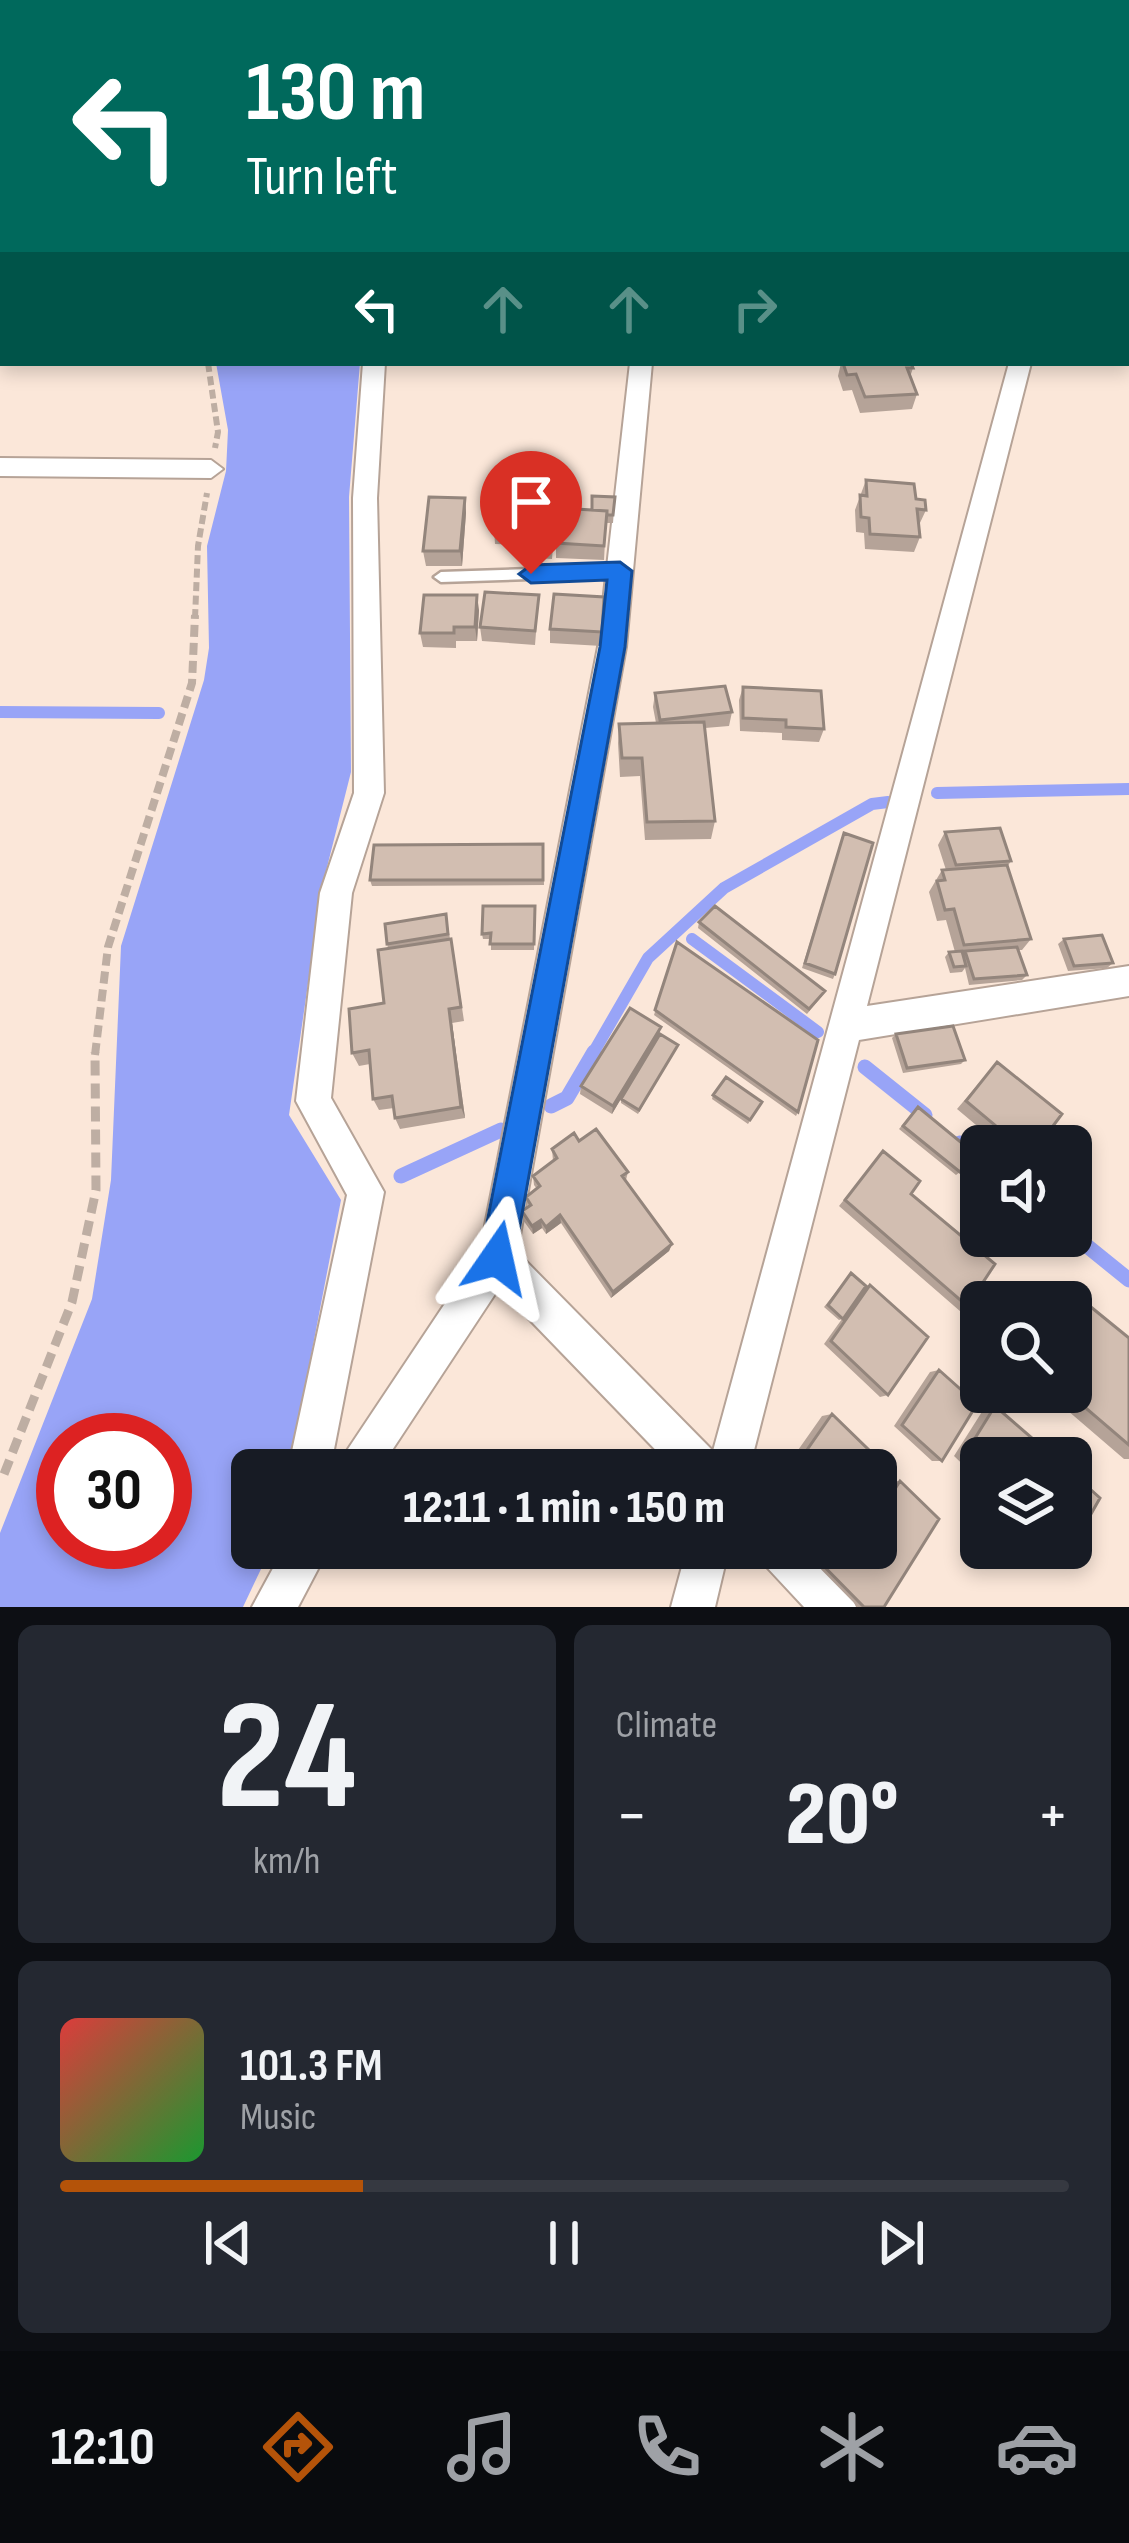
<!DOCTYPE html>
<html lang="en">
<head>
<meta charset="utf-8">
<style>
	:root { --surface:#171b24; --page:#242831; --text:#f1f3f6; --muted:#9ea1a6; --line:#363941; --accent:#b45309 }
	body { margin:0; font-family:"Sofia Sans Condensed",sans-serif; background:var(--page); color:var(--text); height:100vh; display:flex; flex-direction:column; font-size:45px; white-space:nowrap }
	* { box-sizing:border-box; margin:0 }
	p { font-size:39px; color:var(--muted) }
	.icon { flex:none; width:66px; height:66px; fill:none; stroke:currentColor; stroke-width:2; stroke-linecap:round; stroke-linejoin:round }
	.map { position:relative; height:1607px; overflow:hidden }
	.panel { display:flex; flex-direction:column; gap:18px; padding:18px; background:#0d0f14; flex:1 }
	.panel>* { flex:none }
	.guide { position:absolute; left:0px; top:0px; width:1131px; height:366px; box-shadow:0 6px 18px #0003; background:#00695c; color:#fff; overflow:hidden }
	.buttons { position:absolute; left:960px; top:1125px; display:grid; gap:24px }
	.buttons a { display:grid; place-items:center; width:132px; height:132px; border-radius:18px; background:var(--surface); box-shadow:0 6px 18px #0003; font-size:60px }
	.speed { position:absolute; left:36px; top:1413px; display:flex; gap:24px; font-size:60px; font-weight:700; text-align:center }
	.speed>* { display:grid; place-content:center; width:156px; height:156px; border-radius:50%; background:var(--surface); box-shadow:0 6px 18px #0003; line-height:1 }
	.speed .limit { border:18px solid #d22; background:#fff; color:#111 }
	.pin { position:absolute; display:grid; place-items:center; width:102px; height:102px; color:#fff; margin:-123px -51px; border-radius:50% 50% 50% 0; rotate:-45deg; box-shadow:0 0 12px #0007 }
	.pin .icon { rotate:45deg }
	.me { position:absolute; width:132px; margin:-66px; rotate:11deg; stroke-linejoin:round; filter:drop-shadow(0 0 9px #0008) }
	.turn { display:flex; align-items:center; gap:42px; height:252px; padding:0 48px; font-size:54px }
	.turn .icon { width:156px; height:156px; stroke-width:2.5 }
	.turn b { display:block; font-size:84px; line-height:102px }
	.lanes { display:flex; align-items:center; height:114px; padding:0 48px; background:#0003; justify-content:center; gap:60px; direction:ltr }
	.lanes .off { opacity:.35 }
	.big { font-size:90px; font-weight:800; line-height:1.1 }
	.panel .tile { flex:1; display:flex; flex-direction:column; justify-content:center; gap:18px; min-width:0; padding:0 42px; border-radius:18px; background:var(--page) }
	.panel .dial { align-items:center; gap:0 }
	.dial b { font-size:156px; line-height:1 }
	.song { display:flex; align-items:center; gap:36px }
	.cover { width:144px; height:144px; border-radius:18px; background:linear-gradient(135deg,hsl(0 70% 55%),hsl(130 70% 35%)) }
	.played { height:12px; border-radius:6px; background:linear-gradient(90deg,var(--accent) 30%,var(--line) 30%) }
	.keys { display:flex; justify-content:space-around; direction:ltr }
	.heat { display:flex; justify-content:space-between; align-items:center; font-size:66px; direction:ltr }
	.panel .tiles { flex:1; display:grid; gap:18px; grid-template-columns:1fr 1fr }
	.tile:last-child { grid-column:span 2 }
	.trip { position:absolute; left:231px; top:1449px; width:666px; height:120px; border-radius:18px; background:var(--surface); box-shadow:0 6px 18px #0003; font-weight:800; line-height:120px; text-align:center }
	.tabs { display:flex; height:192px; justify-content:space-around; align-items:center; background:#090b0e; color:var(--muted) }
	.tabs .icon { width:84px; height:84px }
	.tabs .active { color:var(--accent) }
	.tabs b { font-size:54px; color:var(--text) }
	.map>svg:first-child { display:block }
	.water { fill:#98a4f7; fill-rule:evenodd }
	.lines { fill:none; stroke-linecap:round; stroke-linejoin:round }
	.stream-far1 { stroke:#98a4f7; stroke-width:12 }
	.stream { stroke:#98a4f7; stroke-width:15 }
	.service-casing { stroke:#b6a397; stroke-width:5 }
	.minor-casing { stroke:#b6a397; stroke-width:4 }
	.path-far2 { stroke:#beaea3; stroke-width:6; stroke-dasharray:9 4.5; stroke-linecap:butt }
	.path-far1 { stroke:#beaea3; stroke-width:8; stroke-dasharray:12 6; stroke-linecap:butt }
	.path { stroke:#beaea3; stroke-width:9; stroke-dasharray:15 8; stroke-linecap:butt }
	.service { fill:#fff; fill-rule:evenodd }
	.minor { fill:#fff; fill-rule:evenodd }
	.wall { fill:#b5a398 }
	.shaded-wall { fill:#93857c }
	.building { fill:#d2beb1; stroke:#93857c; stroke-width:3 }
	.route { fill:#1a73e8; stroke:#114b97; stroke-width:3 }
</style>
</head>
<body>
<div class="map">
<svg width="1129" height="1607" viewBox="0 0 1129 1607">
	<rect width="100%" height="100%" fill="#fbe7d9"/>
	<path class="water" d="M216,363H360L349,497L351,772L322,887L289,1115L341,1200L289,1470H252V1548H271L243,1607H0V1533L92,1299L111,1180L121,946L204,680L209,648L207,546L226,471L228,430ZM63,1440H165V1542H63Z"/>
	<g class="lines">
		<path class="stream-far1" d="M0,712L159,713
			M937,793L1129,789
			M692,939L818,1032
			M592,1055L648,958L724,888L872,804L888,802"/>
		<path class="stream" d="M865,1067L925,1115
			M551,1106L567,1098L594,1052
			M960,1143L981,1161
			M401,1176L501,1130
			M1071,1233L1129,1280"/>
		<defs>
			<path id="service" d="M620,566L627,571L620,576L441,582L434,577L441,572Z"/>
			<path id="minor" d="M278,0H294L295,3H279Z
				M664,0H680V3H664Z
				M1007,0H1023L1024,3H1008Z
				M3,140V152L0,153V141Z
				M1128,183H1129V195H1128Z
				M363,363H385L377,498L384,793L352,893L331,1098L384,1192L330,1470H288L347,1195L296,1101L320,893L354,793L353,498Z
				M630,363H652L626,647L517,1252L713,1451L1009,363H1031L867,1006L1129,966V996L859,1040L749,1470H675L499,1288L379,1470H334L480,1251L598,647Z
				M0,458L211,460L223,469L211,478L0,476Z
				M284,1548H329L298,1607H252Z
				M687,1548H729L715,1607H671Z
				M757,1548H807L849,1592L856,1607H804L763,1563Z"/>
		</defs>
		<use href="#service" class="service-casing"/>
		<use href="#minor" class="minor-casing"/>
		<path class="path-far2" d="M208,363L218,432L215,448
			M195,618L198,546L207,493"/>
		<path class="path-far1" d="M95,1055L108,947L192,683L195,615"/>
		<path class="path" d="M4,1474L72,1302L96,1190L95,1052"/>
		<use href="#service" class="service"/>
		<use href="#minor" class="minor"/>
	</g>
	<path class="wall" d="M841,363H911L913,368L910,377L917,394L912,409L860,413L852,390L843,391L838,376Z
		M866,480L926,510L919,525L920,537L914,552L865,549L864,533L856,532L855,510Z
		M615,497L613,523H606L604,560L556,558V543L592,510Z
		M465,498L466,513L462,566H426L423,551Z
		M556,510L552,559L520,557V545L495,544L494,529Z
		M539,595L535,645L482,641L480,627Z
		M604,597L602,646L550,643V629Z
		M479,610L477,641H456V648L423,647L420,633Z
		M743,687L824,729L819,742L782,740V733L740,731L739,700Z
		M655,693L732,712L729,726L705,728L715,821L711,839L645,840L640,776L620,777L618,743L619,724L656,723L653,707Z
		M945,832L1011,861L1007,867L1031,939L1022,950H1018L1027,975L1022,980L969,985L965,968L962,972L950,973L945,957L949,952H955L946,920L937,921L929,892L942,870H946L938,845Z
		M842,839L835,974L833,979L802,968Z
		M543,844L544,885L372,886L370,880Z
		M535,906L534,950H491V939H483L482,934Z
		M446,914L450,939L454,954L464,1021L452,1023L465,1118L400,1129L395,1118L394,1108L379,1110L373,1099L370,1064L359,1066L352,1053L384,1003L388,948L387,944Z
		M699,922L822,996L807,1014L698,928Z
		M1064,939L1113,963L1107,968L1068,971L1058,944Z
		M677,942L798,1112L796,1116L654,1015Z
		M661,1027L658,1036L612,1114L580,1094L581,1086Z
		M896,1034L965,1060L961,1064L903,1073L892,1038Z
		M678,1045L638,1114L621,1103V1099Z
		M997,1062L1038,1146H1001L957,1109Z
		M713,1095L762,1102L748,1124L712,1099Z
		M918,1107L960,1172L956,1175L899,1129Z
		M579,1141L628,1172L626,1180L672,1244L669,1251L611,1298L561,1223L546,1234L542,1228L533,1234L523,1220L522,1211L528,1207L526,1197L537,1189L534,1185L533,1176L553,1161L552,1149Z
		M883,1151L976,1293L981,1302V1324L976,1325L839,1206Z
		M851,1273L864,1289L870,1285L888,1395L880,1397L824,1344L842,1319L839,1320L824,1307Z
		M1041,1288L1052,1297L1070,1290L1129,1338V1459H1124L1046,1392H1071V1302H1019L1025,1294Z
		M939,1370L942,1461H932L894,1426L930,1372Z
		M995,1406L981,1458V1482L954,1456L985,1407Z
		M832,1414L864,1464L871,1470H784L822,1416Z
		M888,1481H900L884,1607H858L800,1548H876L885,1484Z"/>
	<path class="shaded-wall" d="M465,498L466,513L462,566L460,551Z
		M477,595L479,610L477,641L475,627Z
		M449,1009L452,1023L465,1118L461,1107Z
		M661,1027L658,1036L612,1114L613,1106Z
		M560,1215L561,1223L546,1234V1227Z
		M541,1220L542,1228L533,1234L532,1226Z
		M672,1244L669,1251L611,1298L613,1292Z"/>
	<path class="building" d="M67,0H105L106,1L102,3H69Z
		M447,0H479V3H446Z
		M0,11H3V34L0,29Z
		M843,363H911L913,368H907L917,394L865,397L856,374L847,375Z
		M866,480L914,484L916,499L925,500L926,510L917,509L920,537L870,534L869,518L861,517L860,495L867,496Z
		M592,496L615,497L613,515H607V511L592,510Z
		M429,497L465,498L460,551H423Z
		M497,507L556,510L552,544L519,542L521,530L494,529Z
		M560,508L607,511L604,546L556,543Z
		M485,592L539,595L535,631L480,627Z
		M554,594L604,597L602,632L550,629Z
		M424,595H477L475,627H454V633H420Z
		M725,686L732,712L660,720L655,693Z
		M743,687L821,691L824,729L786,727V720L743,718Z
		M704,722L715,821L647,822L642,758H622L619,724Z
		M1000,828L1011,861L956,865L945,832Z
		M844,833L873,843L835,974L805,963Z
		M543,844V880H370L374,845Z
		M1007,865L1031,939L964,945L954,909L945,910L937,881L945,880L942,870Z
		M483,906H535L534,944H490L491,933L482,934Z
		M715,906L825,991L809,1009L699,922Z
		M446,914L448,934L387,944L385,924Z
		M1102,935L1113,963L1074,966L1064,939Z
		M451,939L461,1007L449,1009L461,1107L395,1118L392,1096L373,1099L369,1050L352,1053L349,1009L384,1003L378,950Z
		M677,942L818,1040L798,1112L655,1010Z
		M1017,947L1027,975L974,979L965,951Z
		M962,951L966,966L954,967L949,952Z
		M630,1008L661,1027L613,1106L581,1086Z
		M953,1026L965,1060L907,1068L896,1034Z
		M660,1034L678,1045L639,1110L621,1099Z
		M997,1062L1062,1114L1038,1146H1020L966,1101Z
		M726,1077L762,1102L750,1120L713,1095Z
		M918,1107L974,1153L960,1172L903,1126Z
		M596,1129L628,1172L622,1176L672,1244L613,1292L560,1215L546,1227L541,1220L532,1226L522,1211L531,1205L526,1197L540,1186L533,1176L557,1158L552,1149L574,1133L579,1141Z
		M883,1151L920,1181L911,1194L995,1264L976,1293L987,1302H981V1318L845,1200Z
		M851,1273L866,1286L843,1319L828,1305Z
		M870,1285L928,1337L888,1395L831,1341Z
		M1041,1288L1058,1302H1032Z
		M1070,1290L1129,1338V1445L1067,1392H1071V1302H1063Z
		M939,1370L977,1404L942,1461L902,1425Z
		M995,1406L1055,1458H981V1472L964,1456Z
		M832,1414L872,1453L864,1464L871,1470H793Z
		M1071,1472L1100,1498L1069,1553L1063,1548H1071Z
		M876,1475L893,1492L900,1481L939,1519L884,1607H864L806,1548H876Z"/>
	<path class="route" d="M620,562L632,571L625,647L514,1258L509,1270L497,1275L485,1270L480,1258L600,647L607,580L531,583L519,574L531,565Z"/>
</svg>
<div class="buttons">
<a><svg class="icon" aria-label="sound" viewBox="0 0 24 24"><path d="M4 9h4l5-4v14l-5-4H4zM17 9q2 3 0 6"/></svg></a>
<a><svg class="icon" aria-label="search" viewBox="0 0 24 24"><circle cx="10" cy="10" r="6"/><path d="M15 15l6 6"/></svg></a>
<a><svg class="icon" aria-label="layers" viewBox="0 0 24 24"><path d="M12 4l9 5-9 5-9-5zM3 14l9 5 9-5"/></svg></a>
</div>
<div class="speed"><div class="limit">30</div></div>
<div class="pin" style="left:531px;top:574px;background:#d93025"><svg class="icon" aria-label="arrive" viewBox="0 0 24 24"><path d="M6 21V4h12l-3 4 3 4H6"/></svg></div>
<svg class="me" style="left:497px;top:1258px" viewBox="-20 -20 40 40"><path d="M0-17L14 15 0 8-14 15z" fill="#1a73e8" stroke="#fff" stroke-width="4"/></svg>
<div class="trip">12:11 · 1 min · 150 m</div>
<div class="guide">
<div class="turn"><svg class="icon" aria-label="left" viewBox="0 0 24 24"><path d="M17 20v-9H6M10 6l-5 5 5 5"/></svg><div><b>130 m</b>Turn left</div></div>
<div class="lanes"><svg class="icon" aria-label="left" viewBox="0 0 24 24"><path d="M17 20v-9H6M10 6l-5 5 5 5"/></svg><svg class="icon off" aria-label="ahead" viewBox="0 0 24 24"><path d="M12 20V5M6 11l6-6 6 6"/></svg><svg class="icon off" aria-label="ahead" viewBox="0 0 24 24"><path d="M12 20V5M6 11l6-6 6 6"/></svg><svg class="icon off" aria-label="right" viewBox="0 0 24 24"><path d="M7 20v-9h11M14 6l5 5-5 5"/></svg></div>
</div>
</div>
<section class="panel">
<div class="tiles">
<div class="tile dial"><b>24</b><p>km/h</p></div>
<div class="tile"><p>Climate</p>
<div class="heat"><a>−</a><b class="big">20°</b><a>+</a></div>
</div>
<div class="tile">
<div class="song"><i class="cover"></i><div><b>101.3 FM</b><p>Music</p></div></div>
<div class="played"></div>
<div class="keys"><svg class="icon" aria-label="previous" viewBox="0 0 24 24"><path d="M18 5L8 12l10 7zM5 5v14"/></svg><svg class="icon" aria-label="pause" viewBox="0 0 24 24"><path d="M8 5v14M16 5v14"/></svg><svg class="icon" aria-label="next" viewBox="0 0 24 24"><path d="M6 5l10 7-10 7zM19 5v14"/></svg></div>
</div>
</div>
</section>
<nav class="tabs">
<b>12:10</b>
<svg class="icon active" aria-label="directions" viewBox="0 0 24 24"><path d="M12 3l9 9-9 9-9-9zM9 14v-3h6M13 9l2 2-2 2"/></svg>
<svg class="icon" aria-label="music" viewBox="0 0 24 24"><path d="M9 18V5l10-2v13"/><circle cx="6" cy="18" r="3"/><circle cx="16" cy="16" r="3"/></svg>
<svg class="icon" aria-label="phone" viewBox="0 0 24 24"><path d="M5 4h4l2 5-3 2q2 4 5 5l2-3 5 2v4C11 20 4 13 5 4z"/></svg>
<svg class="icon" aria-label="climate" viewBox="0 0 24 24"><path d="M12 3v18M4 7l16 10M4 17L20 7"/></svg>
<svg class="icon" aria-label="car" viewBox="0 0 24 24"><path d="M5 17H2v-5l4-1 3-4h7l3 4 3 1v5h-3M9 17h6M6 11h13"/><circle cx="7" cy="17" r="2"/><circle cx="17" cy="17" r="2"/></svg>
</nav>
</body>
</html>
